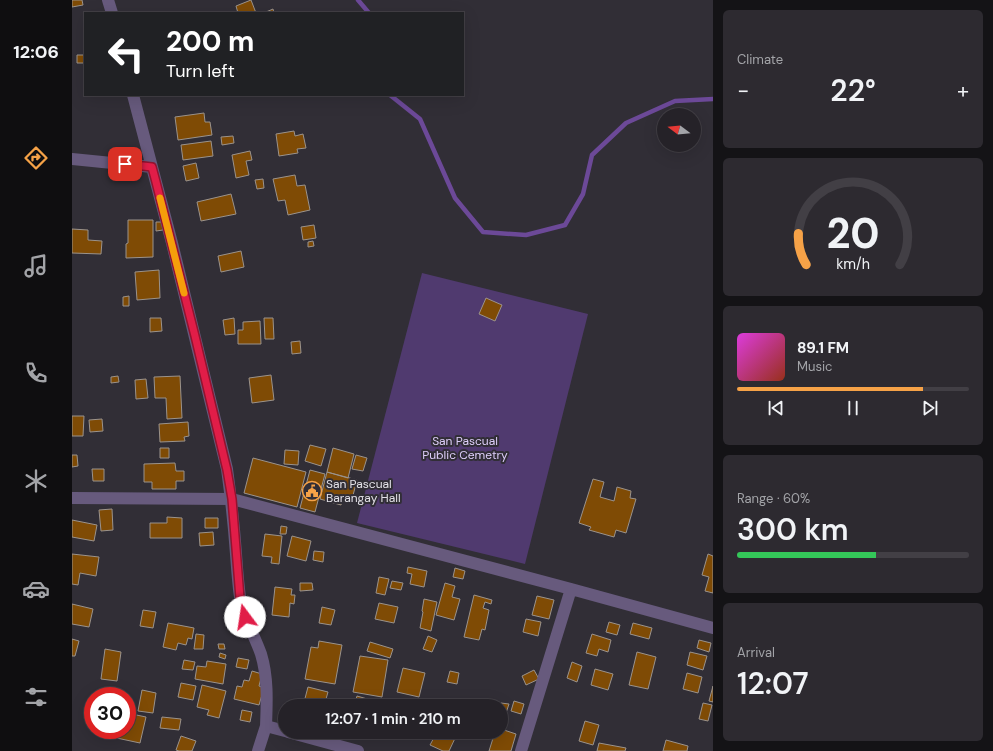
<!DOCTYPE html>
<html lang="en">
<head>
<meta charset="utf-8">
<style>
	:root { --surface:#252228; --page:#2d2a30; --text:#f1f3f6; --muted:#a3a4a8; --line:#423f45; --accent:#f6a247 }
	body { margin:0; font-family:"DM Sans",sans-serif; background:var(--page); color:var(--text); height:100vh; display:flex; flex-direction:column; font-size:15px; white-space:nowrap }
	* { box-sizing:border-box; margin:0 }
	p { font-size:13px; color:var(--muted) }
	.icon { flex:none; width:22px; height:22px; fill:none; stroke:currentColor; stroke-width:2; stroke-linecap:round; stroke-linejoin:round }
	.map { position:relative; flex:1; overflow:hidden }
	.panel { display:flex; flex-direction:column; gap:10px; padding:10px; background:#141316; width:280px }
	.panel>* { flex:none }
	.guide { position:absolute; left:12px; top:12px; width:380px; height:84px; border-radius:0px; box-shadow:0 4px 16px #0002,0 0 0 1px var(--line); background:#202124; color:#fff; overflow:hidden }
	.needle { width:26px; rotate:286deg }
	.tools { position:absolute; left:585px; top:108px; display:grid; gap:8px }
	.tools a { display:grid; place-items:center; width:44px; height:44px; border-radius:50%; background:var(--surface); box-shadow:0 4px 16px #0002,0 0 0 1px var(--line); font-size:20px }
	.speed { position:absolute; left:12px; top:687px; display:flex; gap:8px; font-size:20px; font-weight:700; text-align:center }
	.speed>* { display:grid; place-content:center; width:52px; height:52px; border-radius:50%; background:var(--surface); box-shadow:0 4px 16px #0002,0 0 0 1px var(--line); line-height:1 }
	.speed .limit { border:6px solid #d22; background:#fff; color:#111 }
	.pin { position:absolute; display:grid; place-items:center; width:34px; height:34px; color:#fff; margin:-17px; border-radius:8px; box-shadow:0 2px 6px #0006 }
	.me { position:absolute; width:44px; margin:-22px; rotate:346deg; stroke-linejoin:round; filter:drop-shadow(0 0 3px #0008) }
	.turn { display:flex; align-items:center; gap:14px; height:84px; padding:0 16px; font-size:18px }
	.turn .icon { width:52px; height:52px; stroke-width:2.5 }
	.turn b { display:block; font-size:28px; line-height:34px }
	.big { font-size:30px; font-weight:600; line-height:1.1 }
	.panel .tile { flex:1; display:flex; flex-direction:column; justify-content:center; gap:6px; min-width:0; padding:0 14px; border-radius:6px; background:var(--page) }
	.panel .dial { align-items:center; gap:0 }
	.dial svg { height:104px; overflow:visible; fill:none; stroke:var(--line); stroke-width:7; stroke-linecap:round; text-anchor:middle }
	.dial text { fill:var(--text); stroke:none }
	.song { display:flex; align-items:center; gap:12px }
	.cover { width:48px; height:48px; border-radius:6px; background:linear-gradient(135deg,hsl(300 70% 55%),hsl(10 70% 35%)) }
	.played { height:4px; border-radius:2px; background:linear-gradient(90deg,var(--accent) 80%,var(--line) 80%) }
	.keys { display:flex; justify-content:space-around; direction:ltr }
	.heat { display:flex; justify-content:space-between; align-items:center; font-size:22px; direction:ltr }
	.charge { height:6px; border-radius:3px; background:linear-gradient(90deg,#34c759 60%,var(--line) 0) }
	.trip { position:absolute; left:206px; top:699px; width:230px; height:40px; border-radius:20px; background:var(--surface); box-shadow:0 4px 16px #0002,0 0 0 1px var(--line); font-weight:600; line-height:40px; text-align:center }
	main { display:flex; flex:1; min-height:0 }
	.dock { display:flex; flex-direction:column; width:72px; justify-content:space-around; align-items:center; background:#0f0e10; color:var(--muted) }
	.dock .icon { width:28px; height:28px }
	.dock .active { color:var(--accent) }
	.dock b { font-size:18px; color:var(--text) }
	.map>svg:first-child { display:block }
	.green { fill:#503a6f }
	.lines { fill:none; stroke-linecap:round; stroke-linejoin:round }
	.stream { stroke:#6c4998; stroke-width:4.5 }
	.building { fill:#7f4b05; stroke:#9b938c }
	.street { stroke:#675a7d; stroke-width:12 }
	.route-casing { stroke:#92132f; stroke-width:10 }
	.route { stroke:#e11d48; stroke-width:7 }
	.slow { stroke:#f59e0b; stroke-width:7 }
	.labels { text-anchor:middle; stroke-width:4; stroke-linejoin:round; paint-order:stroke }
	.park-label { font-size:12px; fill:#decefa; stroke:#312e36 }
	.poi-label { font-size:12px; fill:#e3e1e7; stroke:#312e36; text-anchor:start }
</style>
</head>
<body>
<main>
<nav class="dock">
<b>12:06</b>
<svg class="icon active" aria-label="directions" viewBox="0 0 24 24"><path d="M12 3l9 9-9 9-9-9zM9 14v-3h6M13 9l2 2-2 2"/></svg>
<svg class="icon" aria-label="music" viewBox="0 0 24 24"><path d="M9 18V5l10-2v13"/><circle cx="6" cy="18" r="3"/><circle cx="16" cy="16" r="3"/></svg>
<svg class="icon" aria-label="phone" viewBox="0 0 24 24"><path d="M5 4h4l2 5-3 2q2 4 5 5l2-3 5 2v4C11 20 4 13 5 4z"/></svg>
<svg class="icon" aria-label="climate" viewBox="0 0 24 24"><path d="M12 3v18M4 7l16 10M4 17L20 7"/></svg>
<svg class="icon" aria-label="car" viewBox="0 0 24 24"><path d="M5 17H2v-5l4-1 3-4h7l3 4 3 1v5h-3M9 17h6M6 11h13"/><circle cx="7" cy="17" r="2"/><circle cx="17" cy="17" r="2"/></svg>
<svg class="icon" aria-label="filters" viewBox="0 0 24 24"><path d="M4 7h16M4 17h16"/><circle cx="9" cy="7" r="2"/><circle cx="15" cy="17" r="2"/></svg>
</nav>
<div class="map">
<svg width="641" height="751" viewBox="0 0 641 751">
	<rect width="100%" height="100%" fill="#312e36"/>
	<path class="green" d="M350,273L516,314L453,564L285,523Z"/>
	<g class="lines">
		<path class="stream" d="M286,0L297,13
			M318,95L348,119L383,198L411,232L454,235L493,225L511,194L520,155L554,123L603,101L641,99"/>
	</g>
	<path class="building" d="M0,0H10L11,5L0,7Z
		M179,0L184,13H166L164,6Z
		M201,9L202,13H194V12Z
		M5,55H13V63H5Z
		M132,113L133,122H138L140,135L106,140L103,117Z
		M222,131L223,136L231,134L234,148L225,149L226,153L207,156L204,134Z
		M161,136L162,143L150,145L149,137Z
		M139,141L141,156L111,160L109,145Z
		M178,151L180,160L174,161L177,175L164,178L160,155Z
		M124,163L127,178L114,181L111,166Z
		M223,175L225,186L233,185L238,210L216,215L213,200L206,201L201,179Z
		M191,179L192,188L185,189L183,180Z
		M159,194L164,214L129,221L125,202Z
		M56,220H81V257L54,258V244L56,243Z
		M84,222H90L91,230L84,231Z
		M242,225L244,238L231,240L229,227Z
		M0,229L16,230V240L30,241L29,254L0,253Z
		M241,241L242,246L236,247V242Z
		M169,251L172,267L149,272L146,256Z
		M87,270L88,298L65,300L63,272Z
		M57,296V306H51V297Z
		M414,298L430,305L423,321L407,314Z
		M78,318H89L90,331L78,332Z
		M162,318L163,334L153,335L151,320Z
		M192,318H201L202,339H193Z
		M188,321L189,344H166V330H171V322Z
		M228,341L229,353L220,354L219,342Z
		M199,375L202,400L180,403L177,378Z
		M46,376L47,382L39,383V377Z
		M108,376L110,418L95,419L94,398H83L82,377Z
		M74,379L76,398L64,399L63,380Z
		M0,416H12L11,436H0Z
		M30,419L31,431L18,432L17,420Z
		M116,422L117,436L112,437L113,441L88,442L87,424Z
		M238,445L254,449L249,466L233,461Z
		M88,448H97V458H88Z
		M261,448L282,454L276,478L255,472Z
		M213,450L227,451L226,465L212,464Z
		M0,455H5L6,466L0,467Z
		M284,455L295,458L291,471L280,469Z
		M181,458L234,472L225,507L172,493Z
		M103,463L104,471H112V481H104V489H80V482H72V464Z
		M20,469H32V481H21Z
		M238,470L253,474L243,512L228,508Z
		M255,472L285,480L279,503L270,501L269,505L248,499Z
		M521,479L532,482L528,497L542,501L545,487L559,491L558,498L564,499L554,533L544,530L542,537L517,530L519,527L507,523Z
		M40,509L41,530L29,531L27,510Z
		M95,517L110,518V538H78V523H95Z
		M133,518H146V528H133Z
		M0,520L25,525L22,541L0,537Z
		M209,526L215,527L214,534H208Z
		M141,532L142,545L128,546L127,533Z
		M193,534L210,536L207,564L199,563L200,557L190,556Z
		M220,536L239,541L234,561L215,556Z
		M242,551L252,552L251,562L241,560Z
		M0,554L27,557L24,576L8,573L6,585L0,584Z
		M636,554L641,556V593L633,591L637,577L630,575Z
		M336,567L355,571L352,587L338,584L340,574L335,573Z
		M383,568L393,571L391,579L381,577Z
		M307,577L317,579L313,595L304,593Z
		M320,581L331,583L329,590L318,588Z
		M228,583H240L241,590L228,591Z
		M373,583L383,586L380,597L388,599L382,620L364,615Z
		M203,587L220,589L219,595H223L222,604L218,603L217,617L200,615Z
		M402,595L420,600L419,604L413,602L411,608L417,610L413,630L410,629L407,640L392,637Z
		M465,596L482,600L477,619L460,615Z
		M352,599L365,602L359,631L348,628L351,612L350,611Z
		M307,603L326,607L322,623L303,619Z
		M0,604L21,609L17,627L0,624Z
		M250,607L263,610L259,625L247,623Z
		M71,610L84,612L81,628L68,626Z
		M454,619L469,622L466,636L451,632Z
		M537,622L548,625L545,635L534,632Z
		M96,623L122,628L120,639L116,638L114,645L106,643L104,650L91,647Z
		M561,623L580,628L577,639L558,634Z
		M124,634L132,635L131,649H122Z
		M520,634L539,640L536,652L527,649L525,656L514,653Z
		M356,636L365,640L360,652L351,649Z
		M0,639L7,641L3,656H0Z
		M627,640L639,643L637,652L625,648Z
		M247,641L270,645L263,684L233,679L239,647L246,648Z
		M298,642L321,649L318,658L295,651Z
		M146,644H152L153,649H147Z
		M33,649L49,652L45,681L29,679Z
		M565,652L584,657L576,689L557,685Z
		M618,652L635,656L631,670L615,665Z
		M148,653L154,655L153,659L147,657Z
		M288,656L316,660L310,697L281,692Z
		M166,658L177,660L175,669L164,667Z
		M112,660L123,662L121,670L110,669Z
		M135,661L154,664L151,684L123,679L125,666L134,667Z
		M500,662L510,666L505,682L495,678Z
		M331,668L353,673L347,697L325,692Z
		M523,669L541,674L536,690L519,685Z
		M462,670L467,679L454,685L450,676Z
		M180,671L190,674L187,686L192,688L187,705L162,699L165,686L170,687L172,680L177,681Z
		M378,671L387,673L385,684L375,682Z
		M615,673L630,677L626,693L611,689Z
		M109,683L124,686L121,700L106,697Z
		M130,685L154,691L147,718L135,715L137,710L125,707Z
		M641,686V702L637,701Z
		M236,687L256,692L252,706H231Z
		M70,690L84,693L81,713L66,711Z
		M285,696L309,703L308,706H282Z
		M331,699L346,704L345,706H328Z
		M442,701L452,704L449,714L439,711Z
		M429,703L437,704L433,716L429,715L428,706Z
		M631,703L640,705L636,721L627,719Z
		M170,710L180,712L178,722L168,720Z
		M55,713L74,717L68,743L40,737L41,730H55Z
		M90,717L109,719L107,730L88,728Z
		M513,721L527,725L521,745L507,741Z
		M429,729L444,734L439,751H417L423,732H429Z
		M365,732H386L377,751H371L358,745Z
		M408,732H419L418,735Z
		M109,736L124,741L120,751H107L104,750Z
		M594,740L616,746L615,751H591Z
		M527,743L554,748L553,751H525Z"/>
	<g class="lines">
		<path class="street" d="M36,0L40,13
			M61,95L100,243L155,469C159,498 162,526 164,554C165,568 166,583 168,597C171,617 182,634 189,654C196,677 195,701 194,726
			M0,159L80,167
			M0,498L160,499L499,589L641,628
			M216,732L286,751
			M186,751L194,726L213,731
			M449,751L499,589"/>
	</g>
	<g class="lines">
		<defs>
			<path id="route" d="M53,164L80,167L84,182L123,336L155,470L160,499L168,598L173,617"/>
		</defs>
		<use href="#route" class="route-casing"/>
		<use href="#route" class="route"/>
		<path class="slow" d="M88,198L112,293"/>
	</g>
	<defs>
		<symbol id="civic-ring" viewBox="-11 -11 22 22"><circle r="9.5" fill="#312e36" stroke="#f6a247" stroke-width="1.5"/><path d="M-.6-6.5H3V-4.5H.6V-3L4-1V1h2V6H-6V1h2V-1L-.6-3ZM-1.2 2.5V6h2.4V2.5Z" fill="#f6a247"/></symbol>
	</defs>
	<g fill-rule="evenodd">
		<use href="#civic-ring" x="229" y="480" width="22" height="22"/>
	</g>
	<g class="labels">
		<g class="park-label">
			<text x="393" y="445">San Pascual<tspan x="393" dy="14">Public Cemetry</tspan></text>
		</g>
		<g class="poi-label">
			<text x="254" y="488">San Pascual<tspan x="254" dy="14">Barangay Hall</tspan></text>
		</g>
	</g>
</svg>
<div class="tools">
<a><svg class="needle" viewBox="-14 -14 28 28"><path d="M0-13l5 13h-10z" fill="#e53935"/><path d="M0 13l5-13h-10z" fill="#a3a4a8"/></svg></a>
</div>
<div class="speed"><div class="limit">30</div></div>
<div class="pin" style="left:53px;top:164px;background:#d93025"><svg class="icon" aria-label="arrive" viewBox="0 0 24 24"><path d="M6 21V4h12l-3 4 3 4H6"/></svg></div>
<svg class="me" style="left:173px;top:617px" viewBox="-20 -20 40 40"><circle r="19" fill="#fff"/><path d="M0-13L10 11 0 6-10 11z" fill="#e11d48"/></svg>
<div class="trip">12:07 · 1 min · 210 m</div>
<div class="guide">
<div class="turn"><svg class="icon" aria-label="left" viewBox="0 0 24 24"><path d="M17 20v-9H6M10 6l-5 5 5 5"/></svg><div><b>200 m</b>Turn left</div></div>
</div>
</div>
<section class="panel">
<div class="tile"><p>Climate</p>
<div class="heat"><a>−</a><b class="big">22°</b><a>+</a></div>
</div>
<div class="tile dial"><svg viewBox="0 0 100 80">
<path d="M14 69A42 42 0 1 1 86 69"/>
<path d="M14 69A42 42 0 0 1 8 45" stroke="#f6a247"/>
<text x="50" y="56" font-size="32" font-weight="700">20</text>
<text x="50" y="72" font-size="11">km/h</text>
</svg></div>
<div class="tile">
<div class="song"><i class="cover"></i><div><b>89.1 FM</b><p>Music</p></div></div>
<div class="played"></div>
<div class="keys"><svg class="icon" aria-label="previous" viewBox="0 0 24 24"><path d="M18 5L8 12l10 7zM5 5v14"/></svg><svg class="icon" aria-label="pause" viewBox="0 0 24 24"><path d="M8 5v14M16 5v14"/></svg><svg class="icon" aria-label="next" viewBox="0 0 24 24"><path d="M6 5l10 7-10 7zM19 5v14"/></svg></div>
</div>
<div class="tile"><p>Range · 60%</p><b class="big">300 km</b><div class="charge"></div></div>
<div class="tile"><p>Arrival</p><b class="big">12:07</b></div>
</section>
</main>
</body>
</html>
